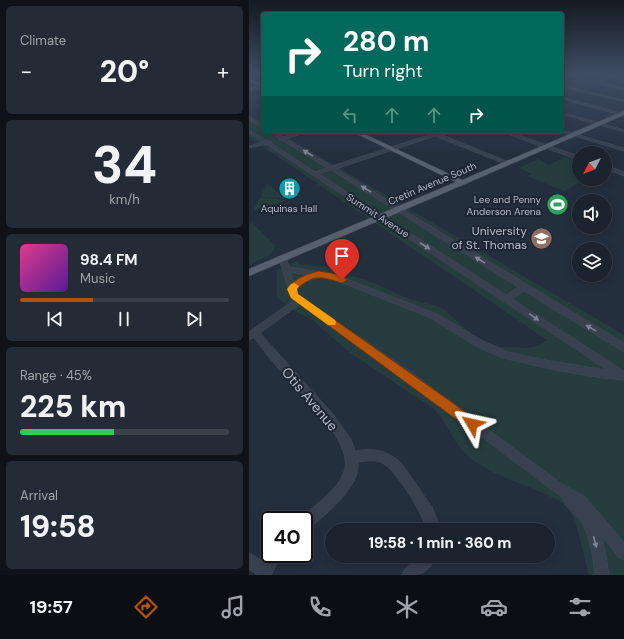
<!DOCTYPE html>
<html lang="en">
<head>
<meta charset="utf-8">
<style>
	:root { --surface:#1b232e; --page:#242b36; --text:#f1f3f6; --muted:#a0a4aa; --line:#39404a; --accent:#b45309 }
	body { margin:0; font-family:"DM Sans",sans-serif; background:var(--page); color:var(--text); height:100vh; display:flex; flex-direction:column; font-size:15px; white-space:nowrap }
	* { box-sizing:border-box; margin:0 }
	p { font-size:13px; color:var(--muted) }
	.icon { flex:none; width:22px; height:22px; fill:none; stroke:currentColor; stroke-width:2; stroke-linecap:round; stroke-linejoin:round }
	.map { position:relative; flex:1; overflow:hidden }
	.side { display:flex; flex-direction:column; gap:6px; padding:6px; background:#0f1319; width:249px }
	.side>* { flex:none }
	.banner { position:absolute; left:12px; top:12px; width:303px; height:122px; border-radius:4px; box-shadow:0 2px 10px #0003,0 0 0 1px var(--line); background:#00695c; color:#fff; overflow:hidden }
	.needle { width:26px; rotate:228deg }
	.fabs { position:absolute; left:323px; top:146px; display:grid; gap:8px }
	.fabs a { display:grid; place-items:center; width:40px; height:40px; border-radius:50%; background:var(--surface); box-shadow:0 2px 10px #0003,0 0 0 1px var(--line); font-size:20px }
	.speed { position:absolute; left:12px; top:511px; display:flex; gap:8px; font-size:20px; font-weight:700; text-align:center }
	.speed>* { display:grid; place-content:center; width:52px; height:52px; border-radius:50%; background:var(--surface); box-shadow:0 2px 10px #0003,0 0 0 1px var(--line); line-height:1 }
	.speed .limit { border:2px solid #111; border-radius:6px; background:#fff; color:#111 }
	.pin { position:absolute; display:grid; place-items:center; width:34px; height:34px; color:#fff; margin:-41px -17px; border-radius:50% 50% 50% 0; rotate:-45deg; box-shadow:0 0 4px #0007 }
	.pin .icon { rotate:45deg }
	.me { position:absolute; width:44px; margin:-22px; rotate:306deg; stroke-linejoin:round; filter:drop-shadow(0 0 3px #0008) }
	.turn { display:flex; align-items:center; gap:14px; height:84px; padding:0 16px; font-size:18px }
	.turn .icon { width:52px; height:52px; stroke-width:2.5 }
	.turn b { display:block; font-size:28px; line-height:34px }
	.lanes { display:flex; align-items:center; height:38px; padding:0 16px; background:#0003; justify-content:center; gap:20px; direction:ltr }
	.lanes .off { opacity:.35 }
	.big { font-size:30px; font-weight:800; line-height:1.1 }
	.side .widget { flex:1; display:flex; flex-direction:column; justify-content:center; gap:6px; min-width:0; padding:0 14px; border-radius:6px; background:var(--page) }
	.side .dial { align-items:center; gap:0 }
	.dial b { font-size:52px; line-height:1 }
	.song { display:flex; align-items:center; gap:12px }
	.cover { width:48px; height:48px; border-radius:6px; background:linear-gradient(135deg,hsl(330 70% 55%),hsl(270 70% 35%)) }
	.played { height:4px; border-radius:2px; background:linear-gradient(90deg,var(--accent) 35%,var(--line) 35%) }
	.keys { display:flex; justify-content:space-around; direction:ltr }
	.heat { display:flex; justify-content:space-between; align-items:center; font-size:22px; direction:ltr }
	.charge { height:6px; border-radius:3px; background:linear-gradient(90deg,#34c759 45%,var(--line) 0) }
	.trip { position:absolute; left:76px; top:523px; width:230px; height:40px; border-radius:20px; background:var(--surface); box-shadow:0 2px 10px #0003,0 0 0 1px var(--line); font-weight:800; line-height:40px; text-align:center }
	.tabs { display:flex; height:64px; justify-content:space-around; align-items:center; background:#0b0e12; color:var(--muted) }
	.tabs .icon { width:28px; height:28px }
	.tabs .selected { color:var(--accent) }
	.tabs b { font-size:18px; color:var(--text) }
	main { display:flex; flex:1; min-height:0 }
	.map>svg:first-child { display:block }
	.green { fill:#263c3f }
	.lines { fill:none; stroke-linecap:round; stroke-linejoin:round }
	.minor-casing { stroke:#414a57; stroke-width:1 }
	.major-casing { stroke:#414a57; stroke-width:1 }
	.minor { fill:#38414e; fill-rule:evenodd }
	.major { fill:#56606e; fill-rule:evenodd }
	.oneway { fill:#7c8592 }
	.route { fill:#b45309; stroke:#753606 }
	.slow { fill:#f59e0b }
	.labels { text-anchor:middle; stroke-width:4; stroke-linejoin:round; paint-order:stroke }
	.far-street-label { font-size:10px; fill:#b4bcc9; stroke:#1d2633 }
	.far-poi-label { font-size:10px; fill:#b4bcc9; stroke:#1d2633; text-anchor:end }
	.poi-label { font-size:12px; fill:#b4bcc9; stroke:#1d2633; text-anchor:end }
	.near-street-label { font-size:14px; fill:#b4bcc9; stroke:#1d2633 }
</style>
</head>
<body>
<main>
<section class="side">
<div class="widget"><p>Climate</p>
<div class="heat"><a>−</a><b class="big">20°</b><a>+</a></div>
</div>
<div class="widget dial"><b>34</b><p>km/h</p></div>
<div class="widget">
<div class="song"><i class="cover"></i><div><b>98.4 FM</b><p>Music</p></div></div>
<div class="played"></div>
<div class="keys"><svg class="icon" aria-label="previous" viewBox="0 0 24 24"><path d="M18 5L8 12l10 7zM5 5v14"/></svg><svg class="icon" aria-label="pause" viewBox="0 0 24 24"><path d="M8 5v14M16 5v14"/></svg><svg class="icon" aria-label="next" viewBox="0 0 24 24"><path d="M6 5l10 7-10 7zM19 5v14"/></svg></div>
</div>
<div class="widget"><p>Range · 45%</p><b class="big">225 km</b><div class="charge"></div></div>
<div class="widget"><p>Arrival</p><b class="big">19:58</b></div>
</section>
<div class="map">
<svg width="375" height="575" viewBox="0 0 375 575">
	<rect width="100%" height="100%" fill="#242f3e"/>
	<path class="green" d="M0,114L14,123V132H29L375,335V575H340L326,520L320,510L312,502C285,486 237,475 217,454C203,441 198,422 185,409L100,352L60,317L49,313L28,298V270L48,261L51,264L58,265L75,266L125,283L160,299L191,307L197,311L223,335L236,342L251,347L282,348L290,345L298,340L0,137Z
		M316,157L330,162V179H336L315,191L278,176L283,174L270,168L289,159L300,165Z
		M18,184H19L37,199L14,197L12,195Z
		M13,197L37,200L29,204L18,205L14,209L4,211L11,198Z
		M3,223L27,246L21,255L0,265V224Z"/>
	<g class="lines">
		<defs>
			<path id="minor" d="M313,74L344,81L358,77L348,74L361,75L370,74L365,76L375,78V80L362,77L348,82L375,88V90L313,76Z
				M313,85L375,100V102L313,87Z
				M14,86V88L0,91V89Z
				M313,97L375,114V116L313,99Z
				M313,112L375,130V132L313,114Z
				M0,117L14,125V128L0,120Z
				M0,130L18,141H22V143L66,172L78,168L33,140H30V138L21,132H26L34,137L51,132H58L37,139L83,166L189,132H195L191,134L260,162V164H256L186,136L87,169L375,343V352L275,291L263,299L375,371V380L353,378L301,369L254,358L228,347L182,318L81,278C67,276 57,280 47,290L49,295L166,375L313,484L336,497L375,542V560L370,558L352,535L356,550L360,575H346C344,558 342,539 333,523C328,514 316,508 314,498L158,381L51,304L11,333L83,413L102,439L106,451C125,448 139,450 153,464L183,507L192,530H178C175,516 147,469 133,463C126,459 117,461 109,462C111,489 77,513 60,529L55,531V520L50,519C65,506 92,488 96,468C102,441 53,394 36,376C25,364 15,351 5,338L0,340V332L45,300L41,296L30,258L31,256H37L40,267L85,274L188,314L234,341L259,352L301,361L358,370L17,144L0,148V146L14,142L0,133ZM82,170L269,287L257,295L70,174ZM42,272L59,275L45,283Z
				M313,130L375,148V151L312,132H313Z
				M254,132H260L330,156V160Z
				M356,165L375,172V176L356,169Z
				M21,549V554H33L22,575H8L0,569V553L14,561Z
				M171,556H187C179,575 171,575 153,575L155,570Z"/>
			<path id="major" d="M0,79L14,84V87L0,81Z
				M375,111V115L216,184L0,276V269L207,182L104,132H111L213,180Z"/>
		</defs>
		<use href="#minor" class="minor-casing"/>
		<use href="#major" class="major-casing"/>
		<use href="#minor" class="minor"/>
		<use href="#major" class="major"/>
	</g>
	<defs><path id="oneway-solid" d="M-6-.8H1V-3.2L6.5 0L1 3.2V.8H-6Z"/></defs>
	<g class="oneway">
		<use href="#oneway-solid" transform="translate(59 153) rotate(-149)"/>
		<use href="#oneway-solid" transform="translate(117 189) rotate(-148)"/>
		<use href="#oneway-solid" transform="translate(176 246) rotate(33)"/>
		<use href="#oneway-solid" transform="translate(231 260) rotate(-148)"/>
		<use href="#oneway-solid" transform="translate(285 317) rotate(34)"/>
		<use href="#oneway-solid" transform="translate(342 328) rotate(-149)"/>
		<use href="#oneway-solid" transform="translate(346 542) rotate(75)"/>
	</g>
	<linearGradient id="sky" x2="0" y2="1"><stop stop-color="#141a22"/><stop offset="0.48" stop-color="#3f4d63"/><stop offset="1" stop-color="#3f4d63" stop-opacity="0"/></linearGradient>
	<rect width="375" height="154" fill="url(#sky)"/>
	<path class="route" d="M70,271C79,273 91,273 98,280L93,283C72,277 66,273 48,289L49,294L228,420L230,424L228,428L223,430L219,428L42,298L38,289C46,278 58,274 70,271Z"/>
	<path class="slow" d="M45,283L50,286L48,289L49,294L86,320L87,322L86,325H79L42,298L38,289L42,284Z"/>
	<defs>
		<symbol id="building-disc" viewBox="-11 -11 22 22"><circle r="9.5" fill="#0f9aa8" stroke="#1d2633"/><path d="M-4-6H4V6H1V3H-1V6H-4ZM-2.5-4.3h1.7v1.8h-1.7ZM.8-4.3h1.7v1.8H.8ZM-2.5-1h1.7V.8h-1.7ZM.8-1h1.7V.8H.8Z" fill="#fff"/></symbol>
		<symbol id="stadium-disc" viewBox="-11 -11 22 22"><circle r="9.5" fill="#2e9e5b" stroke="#1d2633"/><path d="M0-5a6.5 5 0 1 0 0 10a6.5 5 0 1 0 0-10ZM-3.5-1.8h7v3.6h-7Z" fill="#fff"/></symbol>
		<symbol id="university-disc" viewBox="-11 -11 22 22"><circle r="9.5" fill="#8d6e63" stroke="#1d2633"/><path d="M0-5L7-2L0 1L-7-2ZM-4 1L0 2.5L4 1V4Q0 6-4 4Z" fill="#fff"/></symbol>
	</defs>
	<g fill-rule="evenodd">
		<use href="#building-disc" x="28" y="176" width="25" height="25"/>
		<use href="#stadium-disc" x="296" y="192" width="25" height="25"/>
		<use href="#university-disc" x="280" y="226" width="25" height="25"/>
	</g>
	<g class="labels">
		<g class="far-street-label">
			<text transform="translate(183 183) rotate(-23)" y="4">Cretin Avenue South</text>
			<text transform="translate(129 215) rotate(33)" y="4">Summit Avenue</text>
		</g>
		<g class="far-poi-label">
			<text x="292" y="203">Lee and Penny<tspan x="292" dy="12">Anderson Arena</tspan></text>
			<text x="40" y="212" text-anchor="middle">Aquinas Hall</text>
		</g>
		<g class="poi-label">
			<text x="278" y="235">University<tspan x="278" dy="14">of St. Thomas</tspan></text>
		</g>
		<g class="near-street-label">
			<text transform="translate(61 399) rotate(50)" y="5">Otis Avenue</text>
		</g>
	</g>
</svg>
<div class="fabs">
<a><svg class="needle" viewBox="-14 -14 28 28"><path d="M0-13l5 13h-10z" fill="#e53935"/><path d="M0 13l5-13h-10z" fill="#a0a4aa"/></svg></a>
<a><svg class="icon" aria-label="sound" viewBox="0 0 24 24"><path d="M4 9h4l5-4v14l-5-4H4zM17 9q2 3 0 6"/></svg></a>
<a><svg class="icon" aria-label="layers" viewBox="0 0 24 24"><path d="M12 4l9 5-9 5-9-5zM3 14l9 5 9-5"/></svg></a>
</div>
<div class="speed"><div class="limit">40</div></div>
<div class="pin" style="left:93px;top:280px;background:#d93025"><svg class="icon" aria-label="arrive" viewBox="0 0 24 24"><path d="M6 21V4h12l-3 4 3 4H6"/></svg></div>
<svg class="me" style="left:223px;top:424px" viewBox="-20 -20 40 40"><path d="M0-17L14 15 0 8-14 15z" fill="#b45309" stroke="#fff" stroke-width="4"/></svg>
<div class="trip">19:58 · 1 min · 360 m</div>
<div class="banner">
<div class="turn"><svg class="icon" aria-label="right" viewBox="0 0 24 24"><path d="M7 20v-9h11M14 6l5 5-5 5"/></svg><div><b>280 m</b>Turn right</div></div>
<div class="lanes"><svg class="icon off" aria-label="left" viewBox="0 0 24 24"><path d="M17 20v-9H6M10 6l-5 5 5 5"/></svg><svg class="icon off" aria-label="ahead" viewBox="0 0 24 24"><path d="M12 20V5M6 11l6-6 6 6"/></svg><svg class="icon off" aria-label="ahead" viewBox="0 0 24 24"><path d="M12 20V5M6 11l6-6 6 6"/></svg><svg class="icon" aria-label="right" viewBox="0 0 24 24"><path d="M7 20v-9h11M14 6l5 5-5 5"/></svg></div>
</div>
</div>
</main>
<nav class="tabs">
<b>19:57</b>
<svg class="icon selected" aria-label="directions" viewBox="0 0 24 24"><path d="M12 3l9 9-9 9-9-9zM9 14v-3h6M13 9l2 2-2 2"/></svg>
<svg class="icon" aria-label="music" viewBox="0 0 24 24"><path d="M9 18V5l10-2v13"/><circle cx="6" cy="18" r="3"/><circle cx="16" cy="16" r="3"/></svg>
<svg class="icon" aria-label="phone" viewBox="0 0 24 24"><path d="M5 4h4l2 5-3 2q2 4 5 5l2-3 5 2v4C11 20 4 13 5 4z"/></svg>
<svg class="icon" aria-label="climate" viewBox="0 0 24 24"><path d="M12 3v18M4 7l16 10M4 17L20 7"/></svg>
<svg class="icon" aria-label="car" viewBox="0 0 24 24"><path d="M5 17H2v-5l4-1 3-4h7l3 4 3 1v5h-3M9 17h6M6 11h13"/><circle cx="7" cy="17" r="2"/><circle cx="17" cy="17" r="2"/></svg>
<svg class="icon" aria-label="filters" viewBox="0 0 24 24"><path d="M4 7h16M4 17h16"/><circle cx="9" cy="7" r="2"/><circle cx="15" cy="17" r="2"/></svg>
</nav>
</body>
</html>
